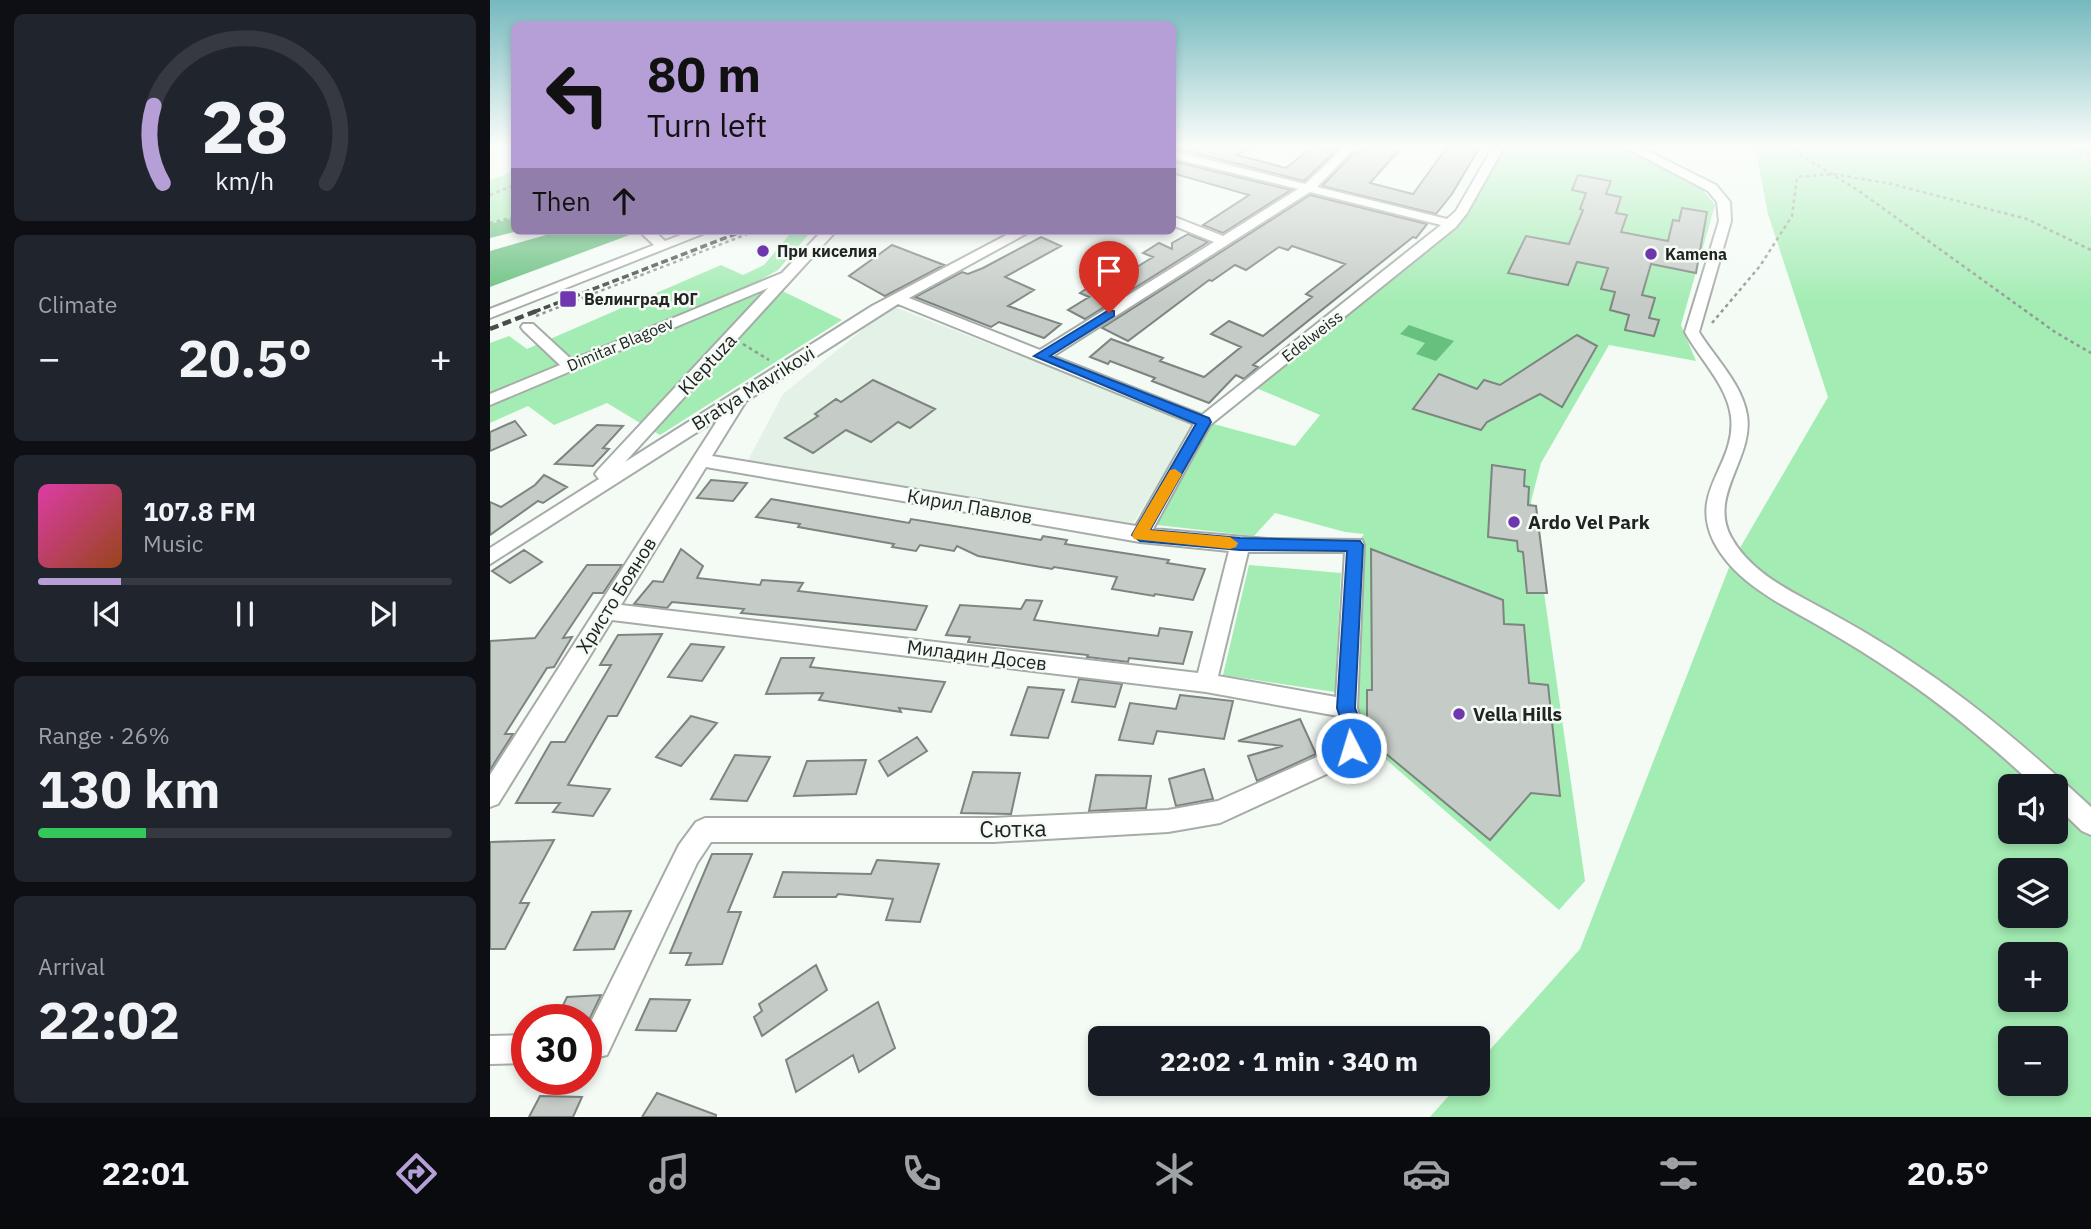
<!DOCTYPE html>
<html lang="en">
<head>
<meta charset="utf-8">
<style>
	:root { --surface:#171b24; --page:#20242c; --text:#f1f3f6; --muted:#9ea1a6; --line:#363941; --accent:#b69ed6 }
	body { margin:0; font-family:"IBM Plex Sans",sans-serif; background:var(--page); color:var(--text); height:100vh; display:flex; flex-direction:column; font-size:26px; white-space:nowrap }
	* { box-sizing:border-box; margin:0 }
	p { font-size:23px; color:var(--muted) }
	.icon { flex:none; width:38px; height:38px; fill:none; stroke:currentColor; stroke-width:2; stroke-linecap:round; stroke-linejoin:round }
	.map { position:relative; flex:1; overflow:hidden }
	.details { display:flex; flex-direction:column; gap:14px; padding:14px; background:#0d0f14; width:490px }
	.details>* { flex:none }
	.banner { position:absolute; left:21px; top:21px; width:665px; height:214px; border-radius:10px; box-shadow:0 4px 10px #0003; background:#b69ed6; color:#111; overflow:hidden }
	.tools { position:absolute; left:1508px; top:774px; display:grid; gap:14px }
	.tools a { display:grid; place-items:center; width:70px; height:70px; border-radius:10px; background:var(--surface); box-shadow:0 4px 10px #0003; font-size:35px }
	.speed { position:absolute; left:21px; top:1004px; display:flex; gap:14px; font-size:35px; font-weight:700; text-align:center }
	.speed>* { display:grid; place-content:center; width:91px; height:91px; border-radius:50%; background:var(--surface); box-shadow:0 4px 10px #0003; line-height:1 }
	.speed .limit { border:10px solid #d22; background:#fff; color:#111 }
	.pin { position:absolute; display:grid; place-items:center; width:60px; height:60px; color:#fff; margin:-72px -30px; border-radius:50% 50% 50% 0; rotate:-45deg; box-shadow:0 0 7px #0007 }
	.pin .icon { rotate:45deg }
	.me { position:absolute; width:77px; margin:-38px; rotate:355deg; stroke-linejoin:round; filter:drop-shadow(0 0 5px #0008) }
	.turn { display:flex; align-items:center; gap:24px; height:147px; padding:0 21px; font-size:32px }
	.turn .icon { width:91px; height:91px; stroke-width:2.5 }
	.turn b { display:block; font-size:49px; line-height:60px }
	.then { display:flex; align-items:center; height:66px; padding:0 21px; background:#0003; gap:14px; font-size:26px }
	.big { font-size:52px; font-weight:700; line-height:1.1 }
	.details .tile { flex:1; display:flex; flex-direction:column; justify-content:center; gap:10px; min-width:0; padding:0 24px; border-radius:10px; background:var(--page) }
	.details .dial { align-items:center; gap:0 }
	.dial svg { height:182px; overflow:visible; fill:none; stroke:var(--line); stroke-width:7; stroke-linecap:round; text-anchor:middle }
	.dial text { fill:var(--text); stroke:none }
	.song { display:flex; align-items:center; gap:21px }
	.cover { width:84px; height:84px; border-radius:10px; background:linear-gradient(135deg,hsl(320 70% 55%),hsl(20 70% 35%)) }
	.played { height:7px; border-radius:4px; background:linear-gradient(90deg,var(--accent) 20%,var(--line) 20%) }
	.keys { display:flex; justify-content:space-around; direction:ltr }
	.heat { display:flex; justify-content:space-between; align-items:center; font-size:38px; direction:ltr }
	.charge { height:10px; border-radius:5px; background:linear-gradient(90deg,#34c759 26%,var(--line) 0) }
	.trip { position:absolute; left:598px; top:1026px; width:402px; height:70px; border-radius:10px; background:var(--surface); box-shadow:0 4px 10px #0003; font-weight:700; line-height:70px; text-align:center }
	.menu { display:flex; height:112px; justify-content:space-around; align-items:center; background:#090b0e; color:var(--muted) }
	.menu .icon { width:49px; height:49px }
	.menu .active { color:var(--accent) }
	.menu b { font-size:32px; color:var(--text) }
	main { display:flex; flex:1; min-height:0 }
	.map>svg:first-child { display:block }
	.built { fill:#e3f1e6 }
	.green { fill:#a3ecb3; fill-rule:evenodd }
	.water { fill:#68c07f }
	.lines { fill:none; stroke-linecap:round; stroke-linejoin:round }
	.river { fill:#68c07f; fill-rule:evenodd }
	.building { fill:#c5cbc6; stroke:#7e847f; stroke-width:2 }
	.minor-casing { stroke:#a6aca7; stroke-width:4 }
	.path { stroke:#949995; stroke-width:2.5; stroke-dasharray:3.5 3.5; stroke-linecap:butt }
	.minor { fill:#fff; fill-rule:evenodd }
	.rail-far1 { stroke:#4a4d4b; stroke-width:3.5; stroke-dasharray:7 3.5; stroke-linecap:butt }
	.rail { stroke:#4a4d4b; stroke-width:4.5; stroke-dasharray:9 4.5; stroke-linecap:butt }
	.route { fill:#1a73e8; stroke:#114b97; stroke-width:2 }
	.slow { fill:#f59e0b }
	.poi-dot { fill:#6e37ae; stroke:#f4fbf5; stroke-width:2.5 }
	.labels { text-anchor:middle; stroke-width:5; stroke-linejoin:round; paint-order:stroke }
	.far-poi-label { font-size:16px; font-weight:bold; fill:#222423; stroke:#f4fbf5; text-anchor:start }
	.far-street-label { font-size:16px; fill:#222423; stroke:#f4fbf5 }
	.street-label { font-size:19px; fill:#222423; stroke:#f4fbf5 }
	.poi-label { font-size:19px; font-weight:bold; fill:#222423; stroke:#f4fbf5; text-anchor:start }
	.near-street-label { font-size:23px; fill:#222423; stroke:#f4fbf5 }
</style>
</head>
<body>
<main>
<section class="details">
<div class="tile dial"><svg viewBox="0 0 100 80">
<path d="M14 69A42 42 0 1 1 86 69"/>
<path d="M14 69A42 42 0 0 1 10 35" stroke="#b69ed6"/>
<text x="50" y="56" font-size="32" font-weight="700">28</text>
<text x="50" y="72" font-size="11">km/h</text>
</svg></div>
<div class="tile"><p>Climate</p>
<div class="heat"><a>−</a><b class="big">20.5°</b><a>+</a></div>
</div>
<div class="tile">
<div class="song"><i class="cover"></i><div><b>107.8 FM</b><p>Music</p></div></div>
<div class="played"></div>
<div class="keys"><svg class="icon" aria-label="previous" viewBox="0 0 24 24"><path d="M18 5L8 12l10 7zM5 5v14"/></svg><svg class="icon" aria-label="pause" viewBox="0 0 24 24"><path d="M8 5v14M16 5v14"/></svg><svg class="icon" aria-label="next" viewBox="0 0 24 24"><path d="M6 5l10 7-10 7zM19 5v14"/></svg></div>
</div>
<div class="tile"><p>Range · 26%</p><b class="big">130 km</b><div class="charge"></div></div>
<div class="tile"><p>Arrival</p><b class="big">22:02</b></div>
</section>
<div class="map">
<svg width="1601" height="1117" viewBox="0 0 1601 1117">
	<rect width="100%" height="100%" fill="#f4fbf5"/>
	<path class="built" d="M402,306L702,423L703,430L643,523L257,462L293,394Z"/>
	<path class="green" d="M1013,147H1132L1207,183L1225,205L1191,325L1206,361L1119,345L1051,463L1041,501L1095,881L1069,910L876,742L856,708L865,545L874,534L855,532L785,513L764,536L667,525L663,515L720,423L805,446L830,415L764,387L943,245Z
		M1265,147H1601V1117H940L970,1083H989V1062L1090,949L1240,565L1338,397L1278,214ZM1521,786H1566V831H1521ZM1521,870H1566V915H1521ZM1521,954H1566V999H1521ZM1521,1038H1566V1083H1521Z
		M24,171V222L0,228V180Z
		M299,235H318L288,270L270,280L352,320L170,435L117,403L64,425L38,406L0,423V343L19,336L37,349L231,265L253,275L274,265Z
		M759,565L851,573L845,692L733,675Z"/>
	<path class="water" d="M70,231H139L142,234L0,287V251Z
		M919,325L964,341L946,361L926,354L935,343L910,334Z"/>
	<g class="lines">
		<path class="river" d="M24,218V231H28L0,238V224Z"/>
	</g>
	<path class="building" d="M682,147H762L747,155L796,168L822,147L848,149L814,181Z
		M873,147H912L880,183L923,194L957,147H990L962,194L946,214L832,186L864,153L867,154Z
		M682,161L801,190L733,233L713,225L759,195L682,173Z
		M1088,175L1121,181L1116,194L1131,197L1126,213L1137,215L1131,232L1178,241L1183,220L1189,221L1192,208L1217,212L1206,273L1161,264L1152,295L1165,298L1159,318L1169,320L1164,336L1135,330L1139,315L1120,310L1125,292L1111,289L1118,268L1087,262L1078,285L1018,273L1036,236L1079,244L1093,210L1090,209L1096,193L1082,190Z
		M820,195L937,224L926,238L923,237L763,365L768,367L754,379L746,375L719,403L662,381L665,378L620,361L618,364L600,357L621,339L673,358L670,361L714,377L751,347L721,334L739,321L773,336L822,297L816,294L855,264L802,246L798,250L789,247L756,270L745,265L722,281L719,280L638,341L612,328Z
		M698,234L718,242L595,319L578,310L599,297L590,293L611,279L621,283L663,257L653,253L669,243L682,249V243Z
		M551,237L571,246L515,277L544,290L518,306L571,324L554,338L509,322L501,327L425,297L472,272L478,274L493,268Z
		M402,245L454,265L395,296L359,276Z
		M1087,335L1107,346L1072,407L1050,394L997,422L991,430L923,409L949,374L987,389L994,380L1010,385Z
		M383,380L445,409L420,428L408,422L381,442L356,430L323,453L295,438L328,416L325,414L346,399L351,402Z
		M25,421L36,435L0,451V432Z
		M107,425L133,426L113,448L119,449L103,466L65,464Z
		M1002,465L1035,470L1034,486L1039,487L1038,505L1046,506L1057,593H1037L1033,552L1028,551L1027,541L998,537Z
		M54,475L77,487L53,503L48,501L0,535V502L11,507L45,485Z
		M221,480L257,483L243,501L207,498Z
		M281,499L419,523L421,519L551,540L553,536L577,540L575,544L679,560L677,563L715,569L703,600L665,594L664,596L622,589L627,577L564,567L562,569L488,556L467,546L464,551L430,545L426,551L402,547L404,544L308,527L310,524L266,517Z
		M191,549L213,566L207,578L270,585L272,580L313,583L308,591L437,606L426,630L251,613L254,609L182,602L177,608L144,604L163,581L173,582Z
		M881,549L1013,600L1014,624L1034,625L1039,683L1058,685L1070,796L1041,793L1000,840L877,738V690H882Z
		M34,550L52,562L20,583L2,571Z
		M97,565H132L113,593H103L73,638L82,637L64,667L57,668L15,734H23L0,770V641L45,638Z
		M536,600L552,601L544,620L668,636L670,628L702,632L693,664L639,658L638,662L597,657L598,655L478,642L480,637L456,635L470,605L531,609Z
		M172,634L127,716H118L78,785L120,789L103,816L63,812L70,803H26L61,742H75L121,665H110L128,635Z
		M201,644L234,647L212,681L178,677Z
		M291,658H324L320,667L455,682L441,712L409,708L411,712L329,700L333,693L276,694Z
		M589,679L632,684L625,707L582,702Z
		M538,687L574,690L558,738L521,735Z
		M690,695L743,701L734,739L667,731L663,744L629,740L640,703L686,709Z
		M201,716L227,723L191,766L166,757Z
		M810,719L826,754L767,781L758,756L793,746L748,741Z
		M427,737L437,751L398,776L389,761Z
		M245,755L280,757L257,801L221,799Z
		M376,760L366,794L304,796L317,761Z
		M714,769L723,799L686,806L679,779Z
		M483,772L530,773L521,814L471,813Z
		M606,775L661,776L656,808L599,811Z
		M64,840L30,903H39L15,949H0V842Z
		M222,854H262L238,912H251L232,964L196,965L201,953H180Z
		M387,860L449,864L430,922L396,920L403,899L348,894L346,897H284L293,872L381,874Z
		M141,911L124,949L84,950L102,912Z
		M326,965L337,990L272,1036L264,1017L272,1011L269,1004Z
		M111,995L99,1020H66L77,997Z
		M160,999L200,1000L186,1031L146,1030Z
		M388,1002L405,1048L369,1072L363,1055L306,1092L296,1060Z
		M167,1093L226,1115V1117H152Z
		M50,1096L92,1097L83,1117H39Z"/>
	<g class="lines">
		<defs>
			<path id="minor" d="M854,147H866L827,187L957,219L966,211L1003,147H1014L977,213L966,227L720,425L663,529L777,539L872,540L874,545L867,708L875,736L867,754L854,766L730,823L678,832L503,842H221L207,863L117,1055L96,1060V1032L189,845L206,822L215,818H503L678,810L728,801L838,752L851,740L852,731L848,716L716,692L122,620L8,804L0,807V775L229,418L0,564V548L109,479L105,474L108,470L278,288L0,405V394L70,365L33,330L31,327L33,324H43L82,360L292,273L332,231H346L135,462L382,306L524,231H541L419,298L550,350L724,242L682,225V216L733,236L808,189L682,158V151L815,184ZM820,192L951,225L712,415L563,356ZM408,304L704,424L646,526L222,456L256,401ZM216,467L650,542L739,551L708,673L131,605ZM758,552H855L846,697L728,676Z
				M1135,147H1150L1226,185L1240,202L1241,221L1209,332C1225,358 1252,384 1257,415C1264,458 1218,495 1241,537C1262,576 1309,595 1346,616C1375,632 1405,650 1432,669C1493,710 1548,758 1601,807V835L1592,831L1566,806V786H1545C1502,746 1457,708 1408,675C1383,658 1357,642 1331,627C1293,605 1246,584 1224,542C1198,490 1247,465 1241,416C1237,385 1209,358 1195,332L1229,221L1227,202L1218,191Z
				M149,231H164L175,241L201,231H220L0,318V309L164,245Z
				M37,1035V1063L0,1064V1036Z"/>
		</defs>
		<use href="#minor" class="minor-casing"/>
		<path class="path" d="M1298,147L1369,191L1565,332L1601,353
			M1576,147L1601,155
			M0,195L24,185
			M0,223L24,217
			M46,316L265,231
			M1222,323L1270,266L1302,216L1307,177L1343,174L1402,184L1537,219L1601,250
			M253,344L279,360"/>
		<use href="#minor" class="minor"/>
		<path class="rail-far1" d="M44,312L253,231"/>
		<path class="rail" d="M0,329L49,310"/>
	</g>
	<linearGradient id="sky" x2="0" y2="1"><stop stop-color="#75b9be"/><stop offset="0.48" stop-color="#fafdfa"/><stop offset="1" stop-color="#fafdfa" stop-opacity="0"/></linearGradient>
	<rect width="1601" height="304" fill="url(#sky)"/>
	<path class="route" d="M619,310L624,311V316L560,356L719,418L721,422L660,530L750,538L870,541L873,545L865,708L875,734L868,754L861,757L854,754L852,748L856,734L847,708L857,551L750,550L650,541L642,535L706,424L544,356Z"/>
	<path class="slow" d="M685,469L692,474L660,530L740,537L748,543L746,547L740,549L644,539L642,535L644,531L680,470Z"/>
	<g class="poi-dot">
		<circle cx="273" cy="251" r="7"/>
		<circle cx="1161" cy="254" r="7"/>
		<rect x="69" y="290" width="18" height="18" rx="3.5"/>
		<circle cx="1024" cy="522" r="7"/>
		<circle cx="969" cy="714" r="7"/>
	</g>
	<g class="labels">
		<g class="far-poi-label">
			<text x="287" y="257">При киселия</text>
			<text x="1175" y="260">Kamena</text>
			<text x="94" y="305">Велинград ЮГ</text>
		</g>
		<g class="far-street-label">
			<text transform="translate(822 336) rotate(-38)" y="6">Edelweiss</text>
			<text transform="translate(130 344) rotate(-23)" y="6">Dimitar Blagoev</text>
		</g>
		<g class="street-label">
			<text transform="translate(217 364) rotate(-47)" y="7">Kleptuza</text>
			<text transform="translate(263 388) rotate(-32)" y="7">Bratya Mavrikovi</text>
			<text transform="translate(480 506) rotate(10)" y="7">Кирил Павлов</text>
			<text transform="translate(126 595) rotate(-58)" y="7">Христо Боянов</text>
			<text transform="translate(487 655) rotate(7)" y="7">Миладин Досев</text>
		</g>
		<g class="poi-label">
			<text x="1038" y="529">Ardo Vel Park</text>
			<text x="983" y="721">Vella Hills</text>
		</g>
		<g class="near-street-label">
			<text transform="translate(523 829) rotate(-1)" y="8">Сютка</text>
		</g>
	</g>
</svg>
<div class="tools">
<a><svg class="icon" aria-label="sound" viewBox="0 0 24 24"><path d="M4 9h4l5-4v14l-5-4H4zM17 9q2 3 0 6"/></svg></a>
<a><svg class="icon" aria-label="layers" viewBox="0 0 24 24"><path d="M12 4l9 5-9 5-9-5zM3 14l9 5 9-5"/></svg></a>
<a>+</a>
<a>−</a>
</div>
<div class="speed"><div class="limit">30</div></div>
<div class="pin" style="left:619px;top:313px;background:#d93025"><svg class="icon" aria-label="arrive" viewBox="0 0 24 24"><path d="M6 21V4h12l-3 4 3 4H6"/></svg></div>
<svg class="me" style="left:861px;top:748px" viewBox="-20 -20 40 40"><circle r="17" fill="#1a73e8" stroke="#fff" stroke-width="3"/><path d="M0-11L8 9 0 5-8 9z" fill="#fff"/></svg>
<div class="trip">22:02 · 1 min · 340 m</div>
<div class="banner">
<div class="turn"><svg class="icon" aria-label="left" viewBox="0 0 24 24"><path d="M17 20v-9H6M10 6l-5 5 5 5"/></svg><div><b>80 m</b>Turn left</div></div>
<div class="then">Then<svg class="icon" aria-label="ahead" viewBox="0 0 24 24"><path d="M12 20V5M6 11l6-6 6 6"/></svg></div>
</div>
</div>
</main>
<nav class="menu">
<b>22:01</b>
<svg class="icon active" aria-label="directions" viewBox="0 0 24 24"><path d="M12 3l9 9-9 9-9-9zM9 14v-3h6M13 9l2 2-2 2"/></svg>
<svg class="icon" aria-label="music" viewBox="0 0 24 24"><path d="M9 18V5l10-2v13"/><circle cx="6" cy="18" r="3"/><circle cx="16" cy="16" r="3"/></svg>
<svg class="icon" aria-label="phone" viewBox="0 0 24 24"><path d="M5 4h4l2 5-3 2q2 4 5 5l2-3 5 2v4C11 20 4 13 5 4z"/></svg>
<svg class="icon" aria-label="climate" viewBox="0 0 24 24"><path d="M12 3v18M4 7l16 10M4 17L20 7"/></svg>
<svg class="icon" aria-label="car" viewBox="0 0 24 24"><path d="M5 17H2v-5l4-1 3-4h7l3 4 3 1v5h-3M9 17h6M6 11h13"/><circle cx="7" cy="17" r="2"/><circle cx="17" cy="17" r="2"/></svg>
<svg class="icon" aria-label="filters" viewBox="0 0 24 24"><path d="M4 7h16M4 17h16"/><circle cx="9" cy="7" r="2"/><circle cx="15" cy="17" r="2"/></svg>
<b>20.5°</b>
</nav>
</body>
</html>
